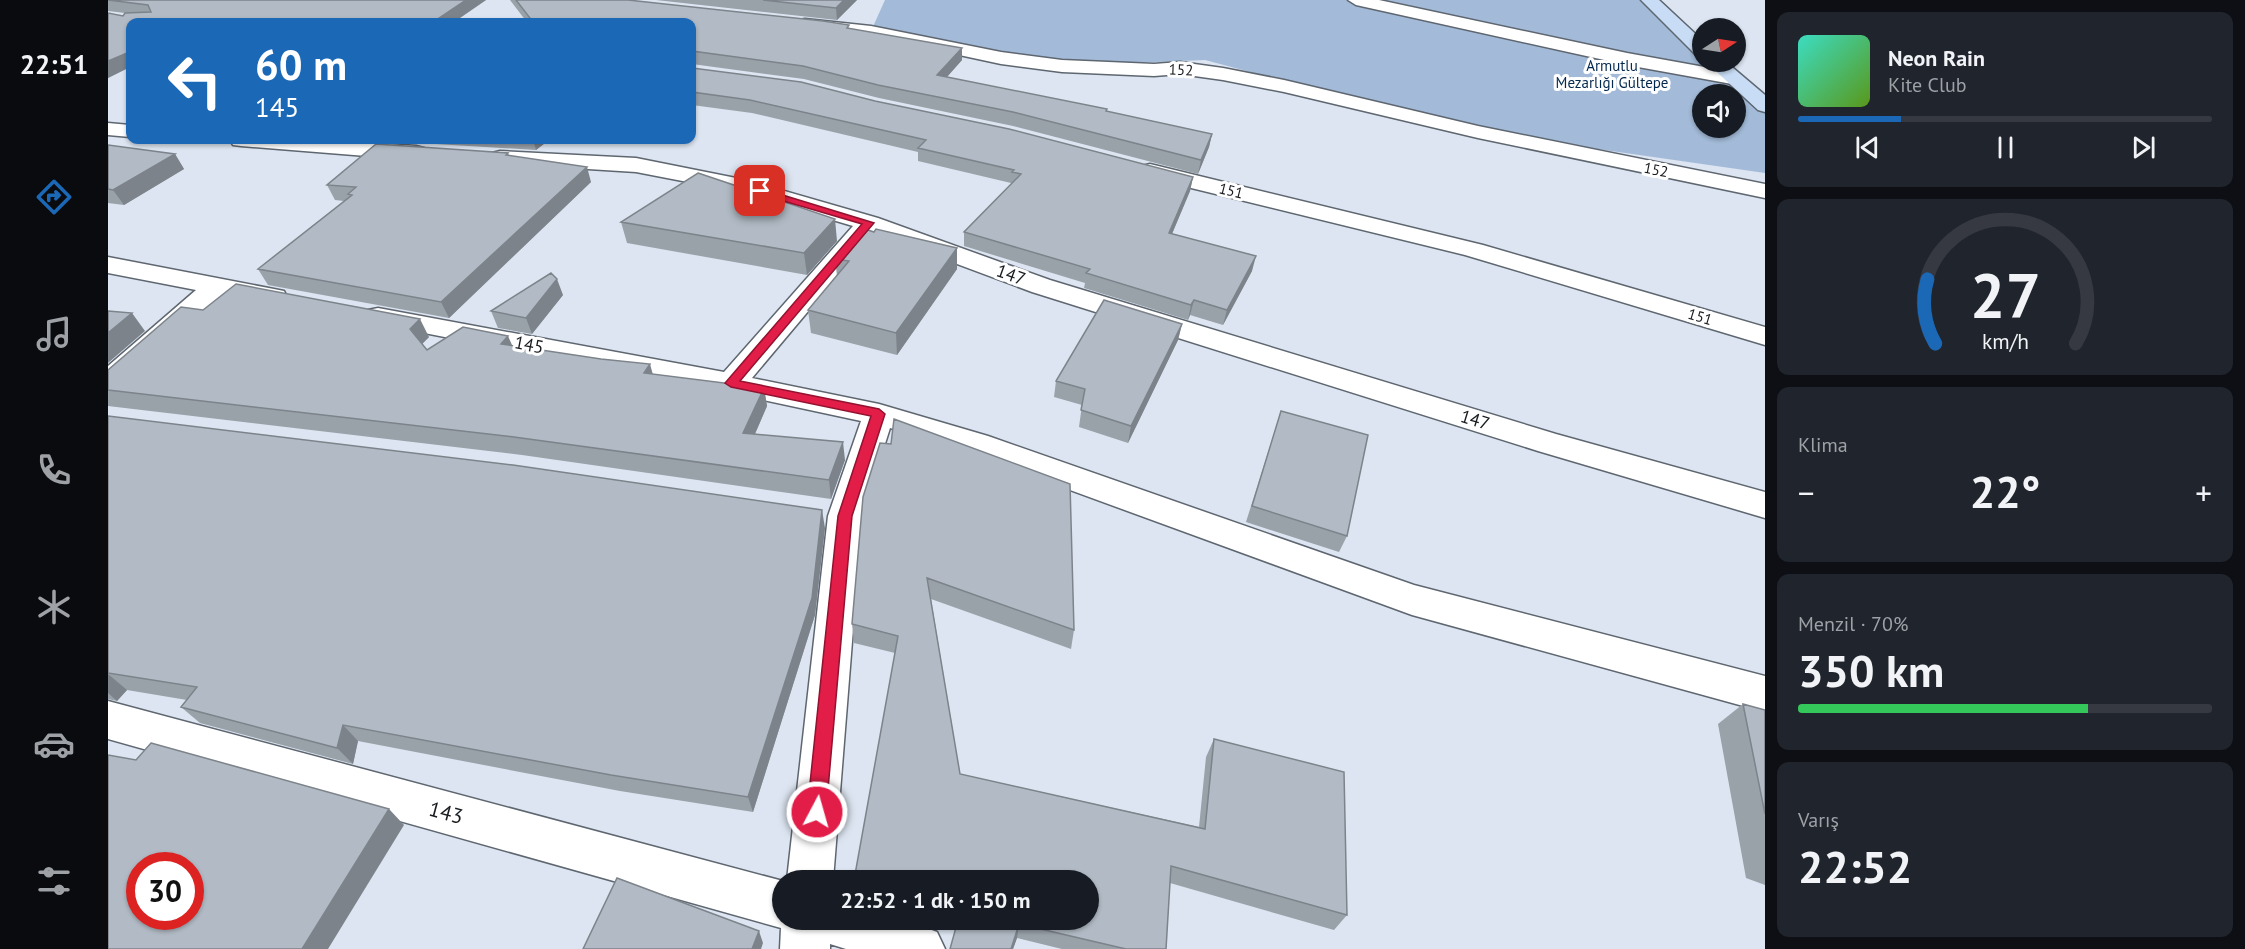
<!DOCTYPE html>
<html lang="tr">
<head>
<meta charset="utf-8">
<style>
	:root { --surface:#171b24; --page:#20242c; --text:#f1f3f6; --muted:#9ea1a6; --line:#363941; --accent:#1b68b7 }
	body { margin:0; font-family:"PT Sans",sans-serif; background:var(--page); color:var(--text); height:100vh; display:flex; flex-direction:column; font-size:22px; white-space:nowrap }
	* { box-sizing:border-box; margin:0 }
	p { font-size:20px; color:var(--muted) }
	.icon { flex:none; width:33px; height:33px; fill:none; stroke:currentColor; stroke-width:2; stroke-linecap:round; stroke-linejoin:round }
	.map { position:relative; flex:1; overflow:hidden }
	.drawer { display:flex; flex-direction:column; gap:12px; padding:12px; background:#0d0f14; width:480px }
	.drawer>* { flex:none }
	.hud { position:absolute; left:18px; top:18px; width:570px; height:126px; border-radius:12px; box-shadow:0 2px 4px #0004; background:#1b68b7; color:#fff; overflow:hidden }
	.needle { width:39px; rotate:78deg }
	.controls { position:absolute; left:1584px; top:18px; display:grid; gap:12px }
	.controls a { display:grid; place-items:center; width:54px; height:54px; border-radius:50%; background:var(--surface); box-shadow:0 2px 4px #0004; font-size:30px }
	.speed { position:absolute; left:18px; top:852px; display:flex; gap:12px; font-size:30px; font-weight:700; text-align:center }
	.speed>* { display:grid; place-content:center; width:78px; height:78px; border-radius:50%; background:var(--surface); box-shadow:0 2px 4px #0004; line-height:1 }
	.speed .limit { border:9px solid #d22; background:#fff; color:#111 }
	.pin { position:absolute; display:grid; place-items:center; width:51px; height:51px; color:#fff; margin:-26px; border-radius:12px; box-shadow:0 3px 9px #0006 }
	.me { position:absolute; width:66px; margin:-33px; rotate:6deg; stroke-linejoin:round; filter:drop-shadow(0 0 4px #0008) }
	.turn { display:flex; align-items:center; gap:21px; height:126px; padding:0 30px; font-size:27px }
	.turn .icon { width:78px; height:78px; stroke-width:2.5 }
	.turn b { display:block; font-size:42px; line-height:51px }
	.big { font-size:45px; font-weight:800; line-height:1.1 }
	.drawer .card { flex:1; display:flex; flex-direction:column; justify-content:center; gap:9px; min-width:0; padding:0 21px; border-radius:12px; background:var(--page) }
	.drawer .dial { align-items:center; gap:0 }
	.dial svg { height:156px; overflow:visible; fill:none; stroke:var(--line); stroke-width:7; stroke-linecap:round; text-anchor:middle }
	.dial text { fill:var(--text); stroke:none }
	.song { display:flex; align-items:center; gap:18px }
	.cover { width:72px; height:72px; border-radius:9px; background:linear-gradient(135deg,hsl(170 70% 55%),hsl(90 70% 35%)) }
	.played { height:6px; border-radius:3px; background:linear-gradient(90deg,var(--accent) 25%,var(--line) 25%) }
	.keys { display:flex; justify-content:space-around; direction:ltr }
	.heat { display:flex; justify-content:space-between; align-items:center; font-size:33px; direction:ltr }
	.charge { height:9px; border-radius:4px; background:linear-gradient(90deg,#34c759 70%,var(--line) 0) }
	.trip { position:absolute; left:664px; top:870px; width:327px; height:60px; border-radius:30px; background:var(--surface); box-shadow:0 2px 4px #0004; font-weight:800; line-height:60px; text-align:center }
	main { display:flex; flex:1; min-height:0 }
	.dock { display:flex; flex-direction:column; width:108px; justify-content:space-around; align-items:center; background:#090b0e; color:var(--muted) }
	.dock .icon { width:42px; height:42px }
	.dock .active { color:var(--accent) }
	.dock b { font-size:27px; color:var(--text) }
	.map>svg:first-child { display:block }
	.green { fill:#a3bbd8; fill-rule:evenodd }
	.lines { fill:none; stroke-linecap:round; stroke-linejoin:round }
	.street-casing { stroke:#5e6670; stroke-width:3 }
	.secondary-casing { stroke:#5e6670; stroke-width:3 }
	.street { fill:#fff; fill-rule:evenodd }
	.secondary { fill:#c8ddf5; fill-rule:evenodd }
	.wall { fill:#99a1a9 }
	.shaded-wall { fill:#7d838a }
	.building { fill:#b2bbc5; stroke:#7d838a; stroke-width:1.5; fill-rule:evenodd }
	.route { fill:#e11d48; stroke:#92132f; stroke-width:1.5 }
	.labels { text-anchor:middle; stroke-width:6; stroke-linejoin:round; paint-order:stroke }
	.far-park-label { font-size:15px; fill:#04294f; stroke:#fff }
	.far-street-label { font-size:15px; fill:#181b1f; stroke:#fff }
	.street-label { font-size:18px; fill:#181b1f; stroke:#fff }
	.near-street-label { font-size:21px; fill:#181b1f; stroke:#fff }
</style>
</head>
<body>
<main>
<nav class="dock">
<b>22:51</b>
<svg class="icon active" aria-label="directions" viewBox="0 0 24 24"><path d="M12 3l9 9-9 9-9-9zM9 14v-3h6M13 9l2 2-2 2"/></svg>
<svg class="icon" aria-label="music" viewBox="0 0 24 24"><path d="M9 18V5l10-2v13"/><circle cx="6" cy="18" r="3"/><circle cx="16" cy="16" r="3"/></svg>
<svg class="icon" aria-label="phone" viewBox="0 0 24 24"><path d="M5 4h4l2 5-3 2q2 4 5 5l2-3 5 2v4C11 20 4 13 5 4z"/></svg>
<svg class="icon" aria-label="climate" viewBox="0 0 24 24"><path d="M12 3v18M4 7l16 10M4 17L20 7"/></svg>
<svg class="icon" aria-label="car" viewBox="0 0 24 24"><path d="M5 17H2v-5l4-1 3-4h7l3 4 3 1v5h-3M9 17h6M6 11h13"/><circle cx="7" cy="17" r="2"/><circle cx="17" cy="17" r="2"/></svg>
<svg class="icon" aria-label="filters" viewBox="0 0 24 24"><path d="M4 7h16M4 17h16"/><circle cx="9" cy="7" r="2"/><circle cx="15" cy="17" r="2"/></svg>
</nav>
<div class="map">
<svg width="1657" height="949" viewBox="0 0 1657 949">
	<rect width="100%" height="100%" fill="#dce5f1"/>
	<path class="green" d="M777,0H1541L1594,50V62H1607L1657,111V173L1370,132L1097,60L954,66L763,31ZM1594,94H1628V128H1594Z"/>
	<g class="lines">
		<defs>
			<path id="street" d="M1240,0H1271L1519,53L1624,72L1631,74L1634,78L1631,82L1624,84L1519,65L1248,5Z
				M697,19L763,26L893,52L954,60L1046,64L1072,62L1115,68L1176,80L1370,126L1657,184V198L1370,138L1176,92L1115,80L1072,74L1046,76L954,72L893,64L763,36L691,28L688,24L691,20Z
				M0,123L22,125V137L0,135Z
				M122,140H214L308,146L316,148L319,153L316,158L308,160L133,146L125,145Z
				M392,151L528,158L638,180L770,218L942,280L1448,434L1657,492V518L1430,451L924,292L766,233L644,378L771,404L880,436L1306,585L1657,676V712L1304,615L858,452L782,428L754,516L725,880H679L720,516L753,421L623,393L270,324L260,322L256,316L260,310L270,308L616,372L745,226L626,191L528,172L384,163L381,158L384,153Z
				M1042,164L1375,245L1657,327V345L1357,255L1034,176L1031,171L1034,166Z
				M0,257L166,289L176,291L179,297L176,303L166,305L115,295L11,389L0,392V366L88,290L0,273Z
				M0,701L675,881V920H797L829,932L837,949H738L722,944V949H672L673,928L0,739Z"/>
			<path id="secondary" d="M1533,0H1551L1594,40V55L1587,54Z
				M1598,62H1618L1657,95V112L1650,110Z"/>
		</defs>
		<use href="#street" class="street-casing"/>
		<use href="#secondary" class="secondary-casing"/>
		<use href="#street" class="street"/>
		<use href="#secondary" class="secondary"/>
	</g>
	<path class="wall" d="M0,0H378L346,22H22V67L0,78V13L15,16L17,13L0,11Z
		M402,0H520L742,29L854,60L839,77L1104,134L1101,147L1090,174L905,126L771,98L696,79L584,64V22L418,21Z
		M548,0H749L729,20Z
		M584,68L767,101L1085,177L1082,191L1064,234L1144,271L1115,325L1082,315L1080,320L976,288L977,283L856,246V232L903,185V183L810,161V152L644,113L584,105Z
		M293,140H441L428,150L294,142Z
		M0,145L67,154L76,169L16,205L0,203Z
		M400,153L401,155L483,182L341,318L160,285L150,269L236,201L227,200L219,185Z
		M513,222L729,241L699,275L519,243Z
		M766,232L849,248V269L789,355L703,333L700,310L729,276L727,259Z
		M455,295L424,334L390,328L383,311Z
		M95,310L321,337L314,344L319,350L405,346L544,374L656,388L659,406L647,434L737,460L723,499L414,455L0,406V390Z
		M1074,324L1070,340L1020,443L971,427L974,405L946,397L948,381Z
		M1173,411L1239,536L1231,552L1138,522Z
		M0,416L717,528L707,615L645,812L512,791L250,741L245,764L92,723L73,707L79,700L19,690L9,701L0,699Z
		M755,497L966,630L963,649L823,599L852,774L1091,827L1098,757L1106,739L1239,915L1226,930L1062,883L1058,949H954L909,938L905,949H842L849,924L830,920H981L746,880L787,653L746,643L744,624Z
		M1635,704L1657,710V885L1638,878L1610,724Z"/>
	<path class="shaded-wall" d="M358,0H378L346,22H325Z
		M736,0H749L729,20L728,8Z
		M854,48V60L829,88V75Z
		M19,53L22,59V67L0,78V61Z
		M1104,134L1101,147L1090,174L1093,160Z
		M425,140H441L428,150Z
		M67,154L76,169L16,205L5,190Z
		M479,167L483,182L341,318L333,302Z
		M1085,177L1082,191L1058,248L1061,233Z
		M727,219L729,241L699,275L696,253Z
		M849,248V269L789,355L788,333Z
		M1148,256L1144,271L1115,325L1119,310Z
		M449,279L455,295L424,334L418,318Z
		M1086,300L1082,315L1080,320L1083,305Z
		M24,313L37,331L0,363V333Z
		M312,319L321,337L311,347L302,329Z
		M1074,324L1070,340L1020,443L1023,426Z
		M400,336L408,354L393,344Z
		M542,364L547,382L536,373Z
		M656,388L659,406L639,452L635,433Z
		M735,442L737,460L723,499L721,480Z
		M714,510L717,528L707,615L645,812L640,797Z
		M0,674L19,690L9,701L0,693Z
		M235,725L250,741L245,764L229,748Z
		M281,809L296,825L220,949H194Z
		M911,924L909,938L905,949H903Z
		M651,931L655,943L653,949H644Z"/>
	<path class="building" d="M0,0H358L325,22H22V53H19L0,61V13L15,16L17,13L43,12L40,5Z
		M408,0H520L715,21L741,25L739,28L854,48L829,75L999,109L998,111L1104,134L1093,160L905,112L770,85L695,66L584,51V22H416L422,18Z
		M655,0H736L728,8Z
		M584,68L693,82L767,101L901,129L1085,177L1061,233L1148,256L1119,310L1086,300L1083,305L978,273L982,269L856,232L913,174L904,172L906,170L810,148L818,140L642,100L584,92Z
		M268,144L400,153L398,155L479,167L333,302L150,269L244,195L240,194L248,187L219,185Z
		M0,145L67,154L5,190L0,189Z
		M590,173L727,219L696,253L513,222Z
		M754,228L766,232L768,229L849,248L788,333L700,310L741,261L727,259Z
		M443,273L449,279L418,318L383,311Z
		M128,284L312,319L302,329L319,350L355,327L400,336L393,344L493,359L542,364L536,373L656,388L635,433L735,442L721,480L406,437L0,390V370L73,307L95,310Z
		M996,300L1074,324L1023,426L973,410L977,389L948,381Z
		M0,311L24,313L0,333Z
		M1173,411L1260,435L1239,536L1144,506Z
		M0,416L405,465L714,510L704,598L640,797L503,775L235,725L229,748L73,707L89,687L0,673Z
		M786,419L962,484L966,630L819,578L852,774L1097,829L1106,739L1236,772L1239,915L1063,866L1058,949H1018L911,924L903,949H842L850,920H981V880H746L790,636L744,624L755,497L772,443L783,444Z
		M1635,704L1657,710V814Z
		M43,743L281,809L194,949H0V755L28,760ZM32,866H82V916H32Z
		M509,878L651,931L644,949H475Z"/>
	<path class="route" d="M648,189H655L766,223L632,381L771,409L777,414L744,516L718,812L715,818L709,821L702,818L699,812L730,516L763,416L623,387L617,383L754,224L648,193Z"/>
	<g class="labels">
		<g class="far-park-label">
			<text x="1504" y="71">Armutlu<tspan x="1504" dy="17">Mezarlığı Gültepe</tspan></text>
		</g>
		<g class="far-street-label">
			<text transform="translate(1073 70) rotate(2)" y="5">152</text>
			<text transform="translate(1548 170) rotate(11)" y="5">152</text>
			<text transform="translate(1123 191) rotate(14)" y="5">151</text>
			<text transform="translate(1592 317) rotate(17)" y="5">151</text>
		</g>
		<g class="street-label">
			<text transform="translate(903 275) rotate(20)" y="6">147</text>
			<text transform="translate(421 345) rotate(11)" y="6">145</text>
			<text transform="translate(1367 420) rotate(17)" y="6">147</text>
		</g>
		<g class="near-street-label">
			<text transform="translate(338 813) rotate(15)" y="7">143</text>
		</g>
	</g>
</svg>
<div class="controls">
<a><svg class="needle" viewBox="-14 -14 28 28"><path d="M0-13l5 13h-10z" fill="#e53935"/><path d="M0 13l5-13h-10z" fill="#9ea1a6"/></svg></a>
<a><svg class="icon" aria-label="sound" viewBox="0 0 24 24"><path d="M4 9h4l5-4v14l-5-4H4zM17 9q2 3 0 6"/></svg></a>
</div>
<div class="speed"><div class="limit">30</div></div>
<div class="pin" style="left:652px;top:191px;background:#d93025"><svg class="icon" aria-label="arrive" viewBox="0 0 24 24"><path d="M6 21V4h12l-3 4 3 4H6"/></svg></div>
<svg class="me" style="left:709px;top:812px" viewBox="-20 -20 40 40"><circle r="17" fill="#e11d48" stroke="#fff" stroke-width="3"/><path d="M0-11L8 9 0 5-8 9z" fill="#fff"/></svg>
<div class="trip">22:52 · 1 dk · 150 m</div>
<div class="hud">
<div class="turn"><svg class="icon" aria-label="left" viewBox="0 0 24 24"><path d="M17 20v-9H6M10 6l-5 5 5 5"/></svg><div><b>60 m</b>145</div></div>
</div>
</div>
<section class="drawer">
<div class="card">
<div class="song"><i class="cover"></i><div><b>Neon Rain</b><p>Kite Club</p></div></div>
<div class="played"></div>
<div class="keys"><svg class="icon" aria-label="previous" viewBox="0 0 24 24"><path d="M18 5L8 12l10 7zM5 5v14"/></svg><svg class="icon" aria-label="pause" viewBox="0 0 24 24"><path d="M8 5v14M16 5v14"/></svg><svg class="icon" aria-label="next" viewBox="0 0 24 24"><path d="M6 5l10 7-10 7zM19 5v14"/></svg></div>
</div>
<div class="card dial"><svg viewBox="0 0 100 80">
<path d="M14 69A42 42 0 1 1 86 69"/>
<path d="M14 69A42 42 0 0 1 10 36" stroke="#1b68b7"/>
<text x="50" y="56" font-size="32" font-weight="700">27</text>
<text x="50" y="72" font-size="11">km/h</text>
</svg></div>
<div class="card"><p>Klima</p>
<div class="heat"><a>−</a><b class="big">22°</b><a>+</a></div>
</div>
<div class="card"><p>Menzil · 70%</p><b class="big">350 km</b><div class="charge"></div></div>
<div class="card"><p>Varış</p><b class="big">22:52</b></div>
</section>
</main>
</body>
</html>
